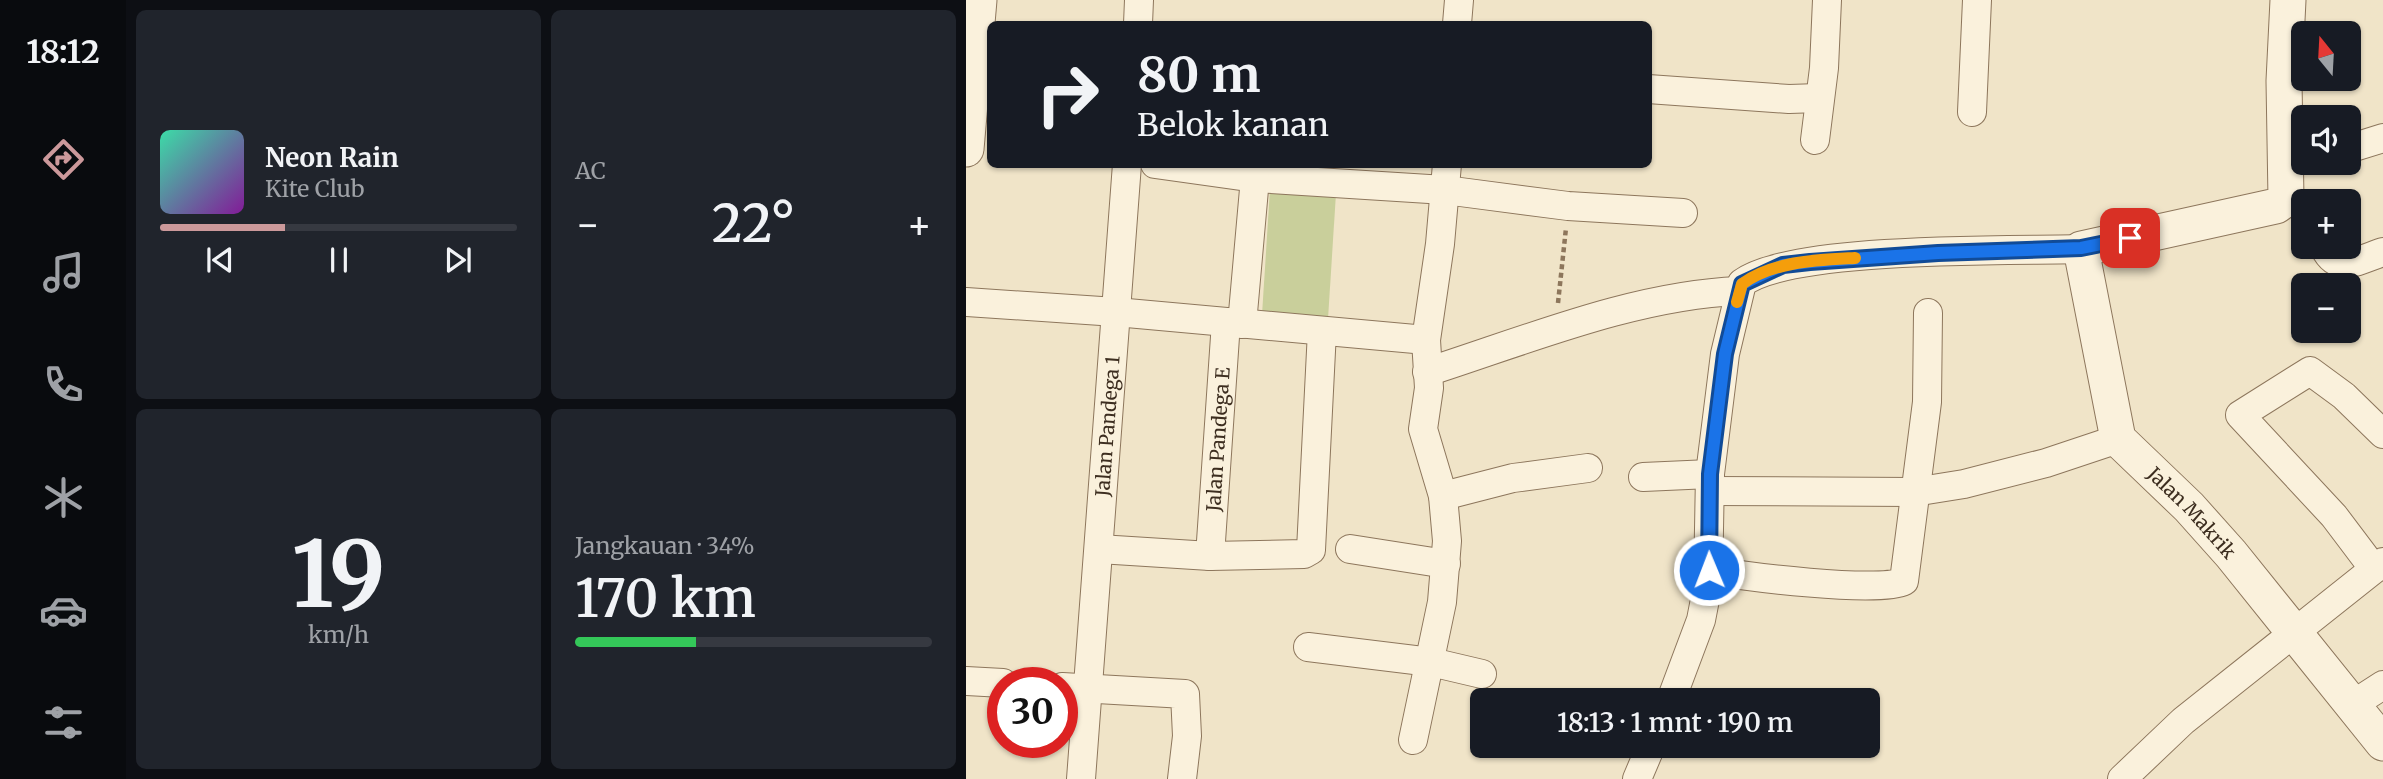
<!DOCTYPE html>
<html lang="id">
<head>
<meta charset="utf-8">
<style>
	:root { --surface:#171b24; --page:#20242c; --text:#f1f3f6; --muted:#9ea1a6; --line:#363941; --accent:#cc999b }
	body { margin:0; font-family:Merriweather,serif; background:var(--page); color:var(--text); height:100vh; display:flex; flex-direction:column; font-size:26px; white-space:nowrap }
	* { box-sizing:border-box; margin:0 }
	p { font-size:23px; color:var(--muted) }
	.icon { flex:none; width:38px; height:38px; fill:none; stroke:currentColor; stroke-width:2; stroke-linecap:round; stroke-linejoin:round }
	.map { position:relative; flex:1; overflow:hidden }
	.details { display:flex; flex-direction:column; gap:10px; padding:10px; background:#0d0f14; width:840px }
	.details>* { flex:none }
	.banner { position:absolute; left:21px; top:21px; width:665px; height:147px; border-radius:10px; box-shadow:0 2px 5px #0004; background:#171b24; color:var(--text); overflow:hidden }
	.needle { width:46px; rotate:342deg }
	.buttons { position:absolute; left:1325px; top:21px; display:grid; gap:14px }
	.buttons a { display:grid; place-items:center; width:70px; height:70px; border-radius:10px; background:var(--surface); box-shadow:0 2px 5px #0004; font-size:35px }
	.speed { position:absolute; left:21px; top:667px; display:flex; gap:14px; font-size:35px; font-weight:700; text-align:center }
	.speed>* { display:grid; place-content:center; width:91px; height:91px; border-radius:50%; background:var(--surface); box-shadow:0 2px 5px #0004; line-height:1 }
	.speed .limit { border:10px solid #d22; background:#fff; color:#111 }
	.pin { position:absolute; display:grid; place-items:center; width:60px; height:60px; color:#fff; margin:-30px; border-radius:14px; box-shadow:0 4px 10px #0006 }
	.me { position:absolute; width:77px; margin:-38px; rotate:359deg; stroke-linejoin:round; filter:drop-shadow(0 0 5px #0008) }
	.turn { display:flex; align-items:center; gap:24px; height:147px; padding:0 35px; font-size:32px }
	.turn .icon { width:91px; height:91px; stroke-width:2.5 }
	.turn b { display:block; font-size:49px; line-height:60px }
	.big { font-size:52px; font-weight:600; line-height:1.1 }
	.details .card { flex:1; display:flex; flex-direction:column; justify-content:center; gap:10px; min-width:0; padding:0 24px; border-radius:10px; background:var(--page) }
	.details .dial { align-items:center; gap:0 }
	.dial b { font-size:91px; line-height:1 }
	.song { display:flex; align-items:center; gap:21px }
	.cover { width:84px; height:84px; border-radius:10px; background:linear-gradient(135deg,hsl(160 70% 55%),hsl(290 70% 35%)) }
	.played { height:7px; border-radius:4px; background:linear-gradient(90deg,var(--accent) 35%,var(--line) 35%) }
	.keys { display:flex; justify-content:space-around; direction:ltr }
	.heat { display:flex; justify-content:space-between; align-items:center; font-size:38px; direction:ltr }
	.charge { height:10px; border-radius:5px; background:linear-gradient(90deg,#34c759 34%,var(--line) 0) }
	.details .tiles { flex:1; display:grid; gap:10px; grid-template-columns:repeat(2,1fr) }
	.trip { position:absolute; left:504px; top:688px; width:410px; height:70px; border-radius:10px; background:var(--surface); box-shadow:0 2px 5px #0004; font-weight:600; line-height:70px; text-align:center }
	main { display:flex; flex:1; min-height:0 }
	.tabs { display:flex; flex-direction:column; width:126px; justify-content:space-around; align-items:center; background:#090b0e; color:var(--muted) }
	.tabs .icon { width:49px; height:49px }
	.tabs .on { color:var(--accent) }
	.tabs b { font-size:32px; color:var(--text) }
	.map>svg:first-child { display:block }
	.green { fill:#c9cf9b }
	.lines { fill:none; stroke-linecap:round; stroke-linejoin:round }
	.minor-casing { stroke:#8d765c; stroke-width:30 }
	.tertiary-casing { stroke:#8d765c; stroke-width:37 }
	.path { stroke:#8d765c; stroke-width:4.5; stroke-dasharray:5 3.5; stroke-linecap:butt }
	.minor { stroke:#faf1dc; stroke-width:28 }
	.tertiary { stroke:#faf1dc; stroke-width:35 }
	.route-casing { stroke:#114b97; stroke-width:18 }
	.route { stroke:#1a73e8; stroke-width:12 }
	.slow { stroke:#f59e0b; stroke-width:12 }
	.labels { text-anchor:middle; stroke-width:7; stroke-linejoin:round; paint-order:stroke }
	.street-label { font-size:19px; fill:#3d2e20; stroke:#f7eed8 }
</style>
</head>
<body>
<main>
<nav class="tabs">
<b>18:12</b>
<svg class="icon on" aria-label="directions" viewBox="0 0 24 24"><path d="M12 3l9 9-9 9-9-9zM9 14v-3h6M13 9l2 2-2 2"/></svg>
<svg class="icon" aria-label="music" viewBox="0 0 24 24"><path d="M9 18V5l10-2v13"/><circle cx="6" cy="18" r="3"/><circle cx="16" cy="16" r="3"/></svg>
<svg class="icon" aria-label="phone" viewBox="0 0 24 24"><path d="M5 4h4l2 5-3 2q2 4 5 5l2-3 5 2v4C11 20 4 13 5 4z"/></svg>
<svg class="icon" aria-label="climate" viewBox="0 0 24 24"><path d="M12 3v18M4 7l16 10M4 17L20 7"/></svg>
<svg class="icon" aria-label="car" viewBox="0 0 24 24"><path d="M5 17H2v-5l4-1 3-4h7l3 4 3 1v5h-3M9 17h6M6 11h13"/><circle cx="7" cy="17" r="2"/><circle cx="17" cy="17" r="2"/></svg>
<svg class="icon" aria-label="filters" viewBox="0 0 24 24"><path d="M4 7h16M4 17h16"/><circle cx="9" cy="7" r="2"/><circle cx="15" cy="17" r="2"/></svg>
</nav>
<section class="details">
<div class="tiles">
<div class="card">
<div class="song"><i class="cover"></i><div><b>Neon Rain</b><p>Kite Club</p></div></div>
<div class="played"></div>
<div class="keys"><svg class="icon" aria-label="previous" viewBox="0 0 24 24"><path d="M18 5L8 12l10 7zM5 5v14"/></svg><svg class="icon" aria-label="pause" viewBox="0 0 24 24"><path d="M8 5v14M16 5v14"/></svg><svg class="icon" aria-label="next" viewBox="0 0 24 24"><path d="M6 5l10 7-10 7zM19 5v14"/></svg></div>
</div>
<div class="card"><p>AC</p>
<div class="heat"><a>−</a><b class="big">22°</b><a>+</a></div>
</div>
<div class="card dial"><b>19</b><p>km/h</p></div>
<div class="card"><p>Jangkauan · 34%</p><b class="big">170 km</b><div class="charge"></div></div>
</div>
</section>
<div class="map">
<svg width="1417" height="779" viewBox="0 0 1417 779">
	<rect width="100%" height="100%" fill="#f0e4c8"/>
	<path class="green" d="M304,189L370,193L362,319L296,315Z"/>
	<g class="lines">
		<defs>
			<g id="minor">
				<path d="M172,24L173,0"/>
				<path d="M491,24L493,0"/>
				<path d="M682,89L823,99L853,98"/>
				<path d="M1006,112L1011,0"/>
				<path d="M849,140L858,68L861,0"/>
				<path d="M1382,149L1417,138"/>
				<path d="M189,164L289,178L479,190L602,206L717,213"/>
				<path d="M1358,247C1371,275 1393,260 1417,252"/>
				<path d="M0,302L150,312L460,340"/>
				<path d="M276,324L289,178"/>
				<path d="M461,372C561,340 669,295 773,291"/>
				<path d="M677,477L744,474"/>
				<path d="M744,491L948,492L998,484L1080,463L1152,439"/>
				<path d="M477,496L547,478L622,468"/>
				<path d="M133,549L244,556L338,554L345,550L356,331"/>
				<path d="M384,549L480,564"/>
				<path id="s1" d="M244,556L260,322"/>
				<path d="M1408,569L1368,516L1274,415L1344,371L1378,396L1417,434"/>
				<path d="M743,570C775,576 914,594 938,581L961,402L962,313"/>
				<path d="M342,647L465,662L516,674"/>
				<path d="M0,681L37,683"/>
				<path d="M96,687L219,694L221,736L216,779"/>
				<path d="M705,700L735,620L742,584L744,474L759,354L776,283C825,246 1045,251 1115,249"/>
				<path d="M1386,705L1417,685"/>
				<path d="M447,740L476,602L481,541L477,496L457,429L463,388L460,340L474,244L481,164"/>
				<path id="s2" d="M115,779L161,164"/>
				<path d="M671,779L685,746"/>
				<path d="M1156,779L1217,721L1417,562"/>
			</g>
			<g id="tertiary">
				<path id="s3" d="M1322,0L1318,81L1320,199L1310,206L1115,249L1152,439L1223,507L1265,554L1417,743"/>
				<path d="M0,149L13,0"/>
			</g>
		</defs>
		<use href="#minor" class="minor-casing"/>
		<use href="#tertiary" class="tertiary-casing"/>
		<path class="path" d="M592,303L600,228"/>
		<use href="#minor" class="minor"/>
		<use href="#tertiary" class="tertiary"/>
	</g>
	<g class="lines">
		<defs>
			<path id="route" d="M743,570L744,474L759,354L776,284L817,265L844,262L972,253L1115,248L1164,238"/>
		</defs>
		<use href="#route" class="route-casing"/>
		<use href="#route" class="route"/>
		<path class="slow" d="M771,302L776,284C807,261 852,260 889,258"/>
	</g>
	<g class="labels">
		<g class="street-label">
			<text dy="7" stroke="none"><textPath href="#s2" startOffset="354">Jalan Pandega 1</textPath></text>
			<text dy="7" stroke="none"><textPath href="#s1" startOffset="117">Jalan Pandega E</textPath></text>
			<text dy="7" stroke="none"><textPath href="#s3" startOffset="709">Jalan Makrik</textPath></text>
		</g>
	</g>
</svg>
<div class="buttons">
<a><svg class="needle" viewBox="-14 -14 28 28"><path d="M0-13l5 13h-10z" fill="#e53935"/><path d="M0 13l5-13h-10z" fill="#9ea1a6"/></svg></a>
<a><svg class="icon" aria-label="sound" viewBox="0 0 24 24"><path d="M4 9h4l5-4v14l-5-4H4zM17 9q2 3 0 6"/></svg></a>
<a>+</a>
<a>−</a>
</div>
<div class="speed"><div class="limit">30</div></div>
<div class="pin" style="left:1164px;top:238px;background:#d93025"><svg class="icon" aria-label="arrive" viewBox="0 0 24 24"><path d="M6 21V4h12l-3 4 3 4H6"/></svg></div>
<svg class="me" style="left:743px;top:570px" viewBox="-20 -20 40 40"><circle r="17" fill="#1a73e8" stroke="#fff" stroke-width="3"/><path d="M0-11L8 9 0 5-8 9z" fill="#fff"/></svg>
<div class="trip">18:13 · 1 mnt · 190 m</div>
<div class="banner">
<div class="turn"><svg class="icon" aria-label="right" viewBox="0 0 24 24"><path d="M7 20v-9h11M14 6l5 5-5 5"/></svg><div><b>80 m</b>Belok kanan</div></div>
</div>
</div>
</main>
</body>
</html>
